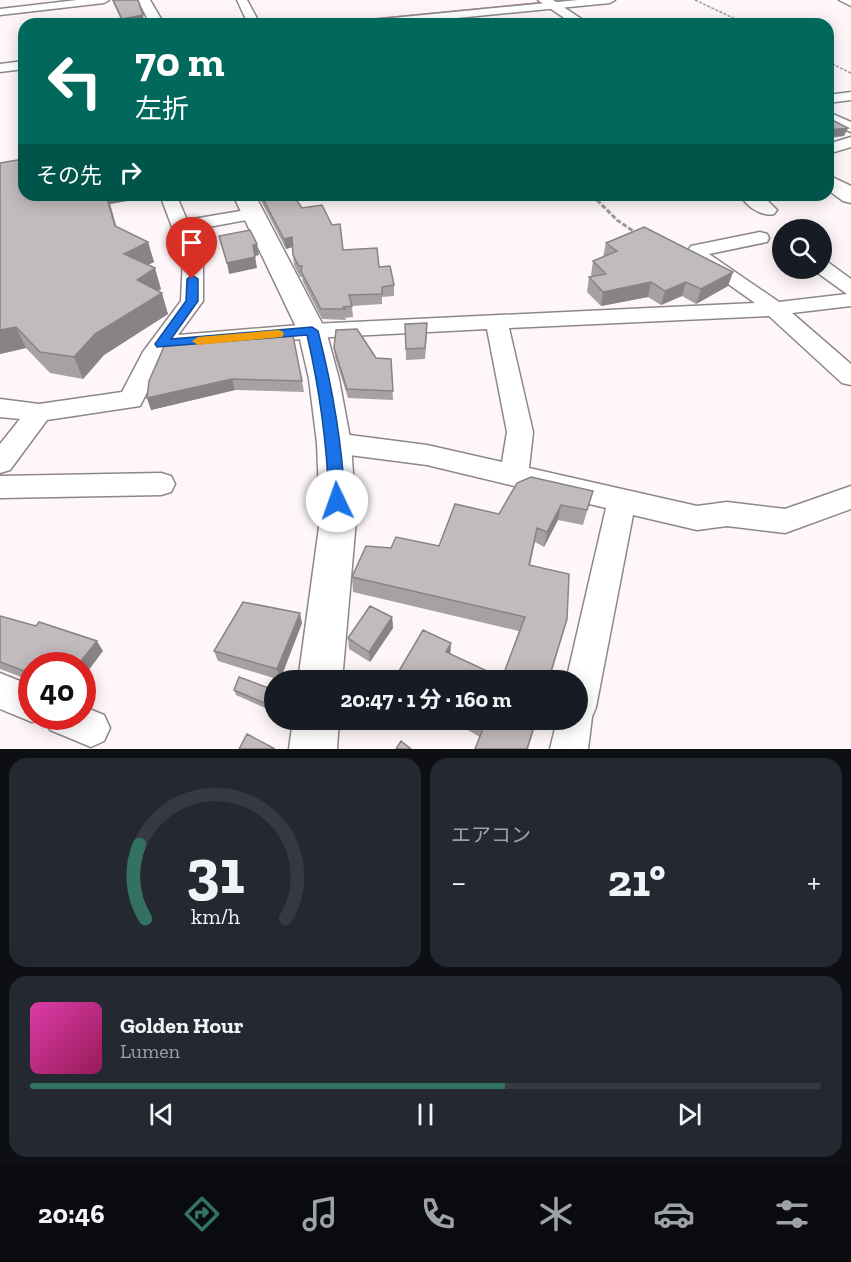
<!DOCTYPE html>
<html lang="ja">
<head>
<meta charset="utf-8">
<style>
	:root { --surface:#171b24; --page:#242831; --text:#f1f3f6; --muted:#9ea1a6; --line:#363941; --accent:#337260 }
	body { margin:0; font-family:"Zilla Slab","Noto Sans JP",serif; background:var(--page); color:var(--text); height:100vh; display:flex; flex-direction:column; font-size:22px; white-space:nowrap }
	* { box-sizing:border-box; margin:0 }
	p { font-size:20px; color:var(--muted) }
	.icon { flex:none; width:33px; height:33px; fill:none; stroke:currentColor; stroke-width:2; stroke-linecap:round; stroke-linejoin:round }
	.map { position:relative; height:749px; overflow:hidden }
	.details { display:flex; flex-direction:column; gap:9px; padding:9px; background:#0d0f14; flex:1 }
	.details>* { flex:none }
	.hud { position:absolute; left:18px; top:18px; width:816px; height:183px; border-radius:18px; box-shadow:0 3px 15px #0003; background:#00695c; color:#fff; overflow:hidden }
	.fabs { position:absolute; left:772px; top:219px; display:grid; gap:12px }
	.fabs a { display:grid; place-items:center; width:60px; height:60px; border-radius:50%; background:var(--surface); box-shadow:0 3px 15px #0003; font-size:30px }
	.speed { position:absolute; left:18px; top:652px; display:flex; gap:12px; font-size:30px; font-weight:700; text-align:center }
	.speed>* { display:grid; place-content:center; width:78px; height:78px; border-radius:50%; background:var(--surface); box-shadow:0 3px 15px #0003; line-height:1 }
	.speed .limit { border:9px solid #d22; background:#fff; color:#111 }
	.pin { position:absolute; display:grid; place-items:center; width:51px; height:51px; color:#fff; margin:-62px -26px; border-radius:50% 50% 50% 0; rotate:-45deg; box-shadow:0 0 6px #0007 }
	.pin .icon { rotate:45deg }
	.me { position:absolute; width:66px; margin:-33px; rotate:357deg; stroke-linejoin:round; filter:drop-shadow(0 0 4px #0008) }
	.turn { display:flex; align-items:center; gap:21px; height:126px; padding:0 18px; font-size:27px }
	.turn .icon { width:78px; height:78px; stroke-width:2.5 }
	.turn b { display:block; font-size:42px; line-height:51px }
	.then { display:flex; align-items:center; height:57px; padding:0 18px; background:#0003; gap:12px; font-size:22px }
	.big { font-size:45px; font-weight:700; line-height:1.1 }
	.details .widget { flex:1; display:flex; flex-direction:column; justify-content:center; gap:9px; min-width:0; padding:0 21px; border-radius:18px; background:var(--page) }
	.details .dial { align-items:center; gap:0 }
	.dial svg { height:156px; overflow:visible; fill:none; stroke:var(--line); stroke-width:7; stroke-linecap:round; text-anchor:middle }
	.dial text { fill:var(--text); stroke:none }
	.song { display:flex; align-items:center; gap:18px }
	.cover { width:72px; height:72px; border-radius:9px; background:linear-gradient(135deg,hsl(320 70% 55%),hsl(330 70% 35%)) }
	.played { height:6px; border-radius:3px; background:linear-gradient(90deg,var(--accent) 60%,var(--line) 60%) }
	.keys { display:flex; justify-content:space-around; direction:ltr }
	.heat { display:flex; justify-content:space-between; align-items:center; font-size:33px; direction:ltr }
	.details .tiles { flex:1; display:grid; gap:9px; grid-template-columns:1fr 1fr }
	.widget:last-child { grid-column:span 2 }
	.trip { position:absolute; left:264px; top:670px; width:324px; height:60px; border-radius:30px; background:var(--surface); box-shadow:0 3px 15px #0003; font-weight:700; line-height:60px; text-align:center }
	.menu { display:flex; height:96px; justify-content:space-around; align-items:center; background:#090b0e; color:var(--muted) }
	.menu .icon { width:42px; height:42px }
	.menu .active { color:var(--accent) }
	.menu b { font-size:27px; color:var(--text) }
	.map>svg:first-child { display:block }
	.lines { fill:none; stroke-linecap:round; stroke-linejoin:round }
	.stream { stroke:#cb7fa1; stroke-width:3 }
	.minor-casing { stroke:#8e878a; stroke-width:3 }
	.tertiary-casing { stroke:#8e878a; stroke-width:3 }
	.path-far1 { stroke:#9f999b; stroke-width:1.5; stroke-dasharray:3 1.5; stroke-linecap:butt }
	.path { stroke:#9f999b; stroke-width:3; stroke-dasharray:5 2; stroke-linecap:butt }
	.minor { fill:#fff; fill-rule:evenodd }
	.tertiary { fill:#fff; fill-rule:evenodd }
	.wall { fill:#a7a1a3 }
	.shaded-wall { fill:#888385 }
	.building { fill:#c2bbbe; stroke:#888385; stroke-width:1.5 }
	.route { fill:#1a73e8; stroke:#114b97; stroke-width:1.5 }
	.slow { fill:#f59e0b }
</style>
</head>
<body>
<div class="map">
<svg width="851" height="749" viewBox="0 0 851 749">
	<rect width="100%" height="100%" fill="#fef6f9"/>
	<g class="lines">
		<path class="stream" d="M329,24L576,0"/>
		<defs>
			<path id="minor" d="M77,0H109L104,3L0,15V9Z
				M237,0H247L260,24H248Z
				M578,0H615L610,3L396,24H356L362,21Z
				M839,0H851V6Z
				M24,61V69L0,72V64Z
				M851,92V100L828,103V95Z
				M828,112L851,122V132L828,122Z
				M851,137V147L828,154V144Z
				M160,195H183L178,199L187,220L252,209L258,210L261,214L258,218L252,219L192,230L203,256V301L178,335L312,324L755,303L686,254L691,246L760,232L767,234L769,238L767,242L709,254L779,302L847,294L815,271L813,268H822V261L829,263L851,279V306L792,313L851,364V385L842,383L769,316L509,328L533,432L529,468L697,506L727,502L785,509L851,486V509L785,533L727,526L697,530L633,515L596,707L592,717L588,749H550L557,720H578V681H566L606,508L427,465L334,453L325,450L321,443L325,436L334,433L427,445L502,462L507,432L487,329L312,338L168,351L140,406L47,420L10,470L0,473V444L20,419L0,417V399L39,404L122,392L143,352L181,301L183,256Z
				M741,195H762L777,210L774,214C762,217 745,206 741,195Z
				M161,473L171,476L175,484L171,492L161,495L0,498V476Z
				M0,673L32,686V717H44L32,722L0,709Z
				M82,706L104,715L110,728L104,741L91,747L50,730L45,717H82Z"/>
			<path id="tertiary" d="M138,0H150L164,24H150Z
				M538,0H553L589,24H573Z
				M828,175L851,186V203L843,201L828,190Z
				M233,195H255L326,331L339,379L351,443L356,520L342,681H298L320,520L317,443L309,379L298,331Z
				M293,720H339L337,749H289Z"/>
		</defs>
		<use href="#minor" class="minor-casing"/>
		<use href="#tertiary" class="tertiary-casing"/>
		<path class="path-far1" d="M695,0L746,24
			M828,62L851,73"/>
		<path class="path" d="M592,195L617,220L636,233"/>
		<use href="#minor" class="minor"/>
		<use href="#tertiary" class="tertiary"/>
	</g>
	<path class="wall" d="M112,0H138L144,21L123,24Z
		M0,163L150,197L110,204L116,227L148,242L154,262L147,265L161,289L158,291L168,314L104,355L83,379L50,373L26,348L0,354Z
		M258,195H293L302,208L343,250L379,267L394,285V296L382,297V304L352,306L353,317L345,318L346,320L322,319L303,282L302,277H300L294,265L292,247L286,249Z
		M606,243L733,272L728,286L696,304L682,296L661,305L648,297L601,306L587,292L589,277H592L591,275L593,261L603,257Z
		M405,324L427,334L425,359L406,360Z
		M239,336L240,339L302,381L304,392L235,390L151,410L147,398L179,342V344Z
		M334,348L376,358L391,359L393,400L348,398L335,357Z
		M593,491L583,525L558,520L544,547L535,542L530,566L567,619L549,681H400L399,671L451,643L450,654L502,678L519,631L353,592L352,577L391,548L439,546L499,514Z
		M0,616L103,651L32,666V681L0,669Z
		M392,617L393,628L370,662L349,649L348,638Z
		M302,623L280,680L218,661L214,651Z
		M234,690H274V712L236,695Z
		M450,720H537L528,749H475L480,737Z"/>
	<path class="shaded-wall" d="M143,15L144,21L123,24L122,19Z
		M848,128L844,136L828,138V130Z
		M106,195H149L150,197L110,204L122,246Z
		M292,237L293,247L286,249L284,239Z
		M148,242L154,262L130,274L124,254Z
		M257,244L259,255L255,256L257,268L229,274L227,263L253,245Z
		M155,268L161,289L144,301L137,280Z
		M733,272L728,286L696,304L701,289Z
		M651,282L648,297L601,306L603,292Z
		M686,282L682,296L661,305L665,291Z
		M162,293L168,314L104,355L83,379L74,357L95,334Z
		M16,327L26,348L0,354V330Z
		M232,379L235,390L151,410L147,398Z
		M561,505L558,520L544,547L547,532Z
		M300,613L302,623L280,680L277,669Z
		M392,617L393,628L370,662L369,652Z
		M567,619L549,681H548Z
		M97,641L103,651L82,679V666H77Z
		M451,643L450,657L446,652Z"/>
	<path class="building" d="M113,0H138L143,15L122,19Z
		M828,118L848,128L828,130Z
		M24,159V195H106L115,226L148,242L124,254L155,268L137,280L162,293L95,334L74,357L40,352L16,327L0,330V163Z
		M261,195H293L302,208L322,205L332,225L340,224L343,250L377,248L379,267L390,266L394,285L382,287V294L349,295L352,306L343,307L345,309H321L301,271L302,266H299L293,255L292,237L284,239Z
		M644,227L733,272L701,289L686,282L665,291L651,282L603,292L589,277L606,274L593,261L617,251L606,243Z
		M250,230L257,244L253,245L255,257L227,263L219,236Z
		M427,323L425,348L406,349L405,324Z
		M357,329L376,358L391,359L393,391L347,389L334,348L336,330Z
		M292,331L302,381L232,379L147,398L149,381L166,342H179L178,344L239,336L240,340Z
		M531,477L593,491L587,510L561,505L547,532L537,528L529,565L569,574L567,619L548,681H418L399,671L423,630L451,643L446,652L502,678L525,617L352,577L366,546L391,548L396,537L439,546L455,504L499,514L517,483Z
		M243,602L300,613L277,669L214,651Z
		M370,606L392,617L369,652L348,638Z
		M0,616L36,626L39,622L97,641L77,666H32V674L0,662Z
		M239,677L274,690V707L234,690Z
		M474,720H536L527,749H475L484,726Z
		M247,734L275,749H239Z
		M401,741L411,749H396Z"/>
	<path class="route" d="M192,275L198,279V301L171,339L312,327L318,331C333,389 342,441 345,501L343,505L337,507L331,505L329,501C327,443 320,391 307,335L157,347L155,344L186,301L187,279Z"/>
	<path class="slow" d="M278,330L282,331L284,334L282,337L198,345L192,341L198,337Z"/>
</svg>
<div class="fabs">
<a><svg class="icon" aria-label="search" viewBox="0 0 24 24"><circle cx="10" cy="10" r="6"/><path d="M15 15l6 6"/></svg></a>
</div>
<div class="speed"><div class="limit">40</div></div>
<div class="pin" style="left:192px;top:279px;background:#d93025"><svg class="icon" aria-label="arrive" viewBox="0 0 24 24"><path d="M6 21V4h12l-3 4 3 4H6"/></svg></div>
<svg class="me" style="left:337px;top:501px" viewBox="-20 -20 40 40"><circle r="19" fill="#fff"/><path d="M0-13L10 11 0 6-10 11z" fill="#1a73e8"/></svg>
<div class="trip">20:47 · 1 分 · 160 m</div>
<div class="hud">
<div class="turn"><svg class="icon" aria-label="left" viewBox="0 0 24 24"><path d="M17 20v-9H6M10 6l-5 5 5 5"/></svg><div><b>70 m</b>左折</div></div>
<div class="then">その先<svg class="icon" aria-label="right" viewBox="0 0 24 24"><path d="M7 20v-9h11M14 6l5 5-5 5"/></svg></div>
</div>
</div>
<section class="details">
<div class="tiles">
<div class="widget dial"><svg viewBox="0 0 100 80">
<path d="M14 69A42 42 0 1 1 86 69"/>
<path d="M14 69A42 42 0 0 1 11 31" stroke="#337260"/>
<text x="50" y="56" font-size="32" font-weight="700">31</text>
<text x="50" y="72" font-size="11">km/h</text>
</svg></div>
<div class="widget"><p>エアコン</p>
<div class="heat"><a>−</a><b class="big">21°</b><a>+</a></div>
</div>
<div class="widget">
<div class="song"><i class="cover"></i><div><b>Golden Hour</b><p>Lumen</p></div></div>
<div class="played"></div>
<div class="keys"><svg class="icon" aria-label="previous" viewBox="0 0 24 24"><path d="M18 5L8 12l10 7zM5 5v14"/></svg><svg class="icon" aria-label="pause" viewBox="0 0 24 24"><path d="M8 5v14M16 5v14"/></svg><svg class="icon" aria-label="next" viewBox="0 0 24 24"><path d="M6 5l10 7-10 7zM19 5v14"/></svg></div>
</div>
</div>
</section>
<nav class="menu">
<b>20:46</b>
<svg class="icon active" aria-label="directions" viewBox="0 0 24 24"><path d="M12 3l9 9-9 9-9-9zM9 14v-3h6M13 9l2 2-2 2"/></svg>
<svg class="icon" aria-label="music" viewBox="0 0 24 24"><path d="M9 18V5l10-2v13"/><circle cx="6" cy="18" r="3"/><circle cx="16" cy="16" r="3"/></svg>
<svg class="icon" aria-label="phone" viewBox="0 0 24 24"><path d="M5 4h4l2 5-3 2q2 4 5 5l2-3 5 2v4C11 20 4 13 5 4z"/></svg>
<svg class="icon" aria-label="climate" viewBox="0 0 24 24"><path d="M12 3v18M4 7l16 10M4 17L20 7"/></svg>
<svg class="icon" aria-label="car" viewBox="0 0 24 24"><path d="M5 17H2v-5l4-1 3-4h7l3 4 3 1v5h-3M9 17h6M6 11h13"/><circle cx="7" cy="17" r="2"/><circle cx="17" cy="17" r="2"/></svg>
<svg class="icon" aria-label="filters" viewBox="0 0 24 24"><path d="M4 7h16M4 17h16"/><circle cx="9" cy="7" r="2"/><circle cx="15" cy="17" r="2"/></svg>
</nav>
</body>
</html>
